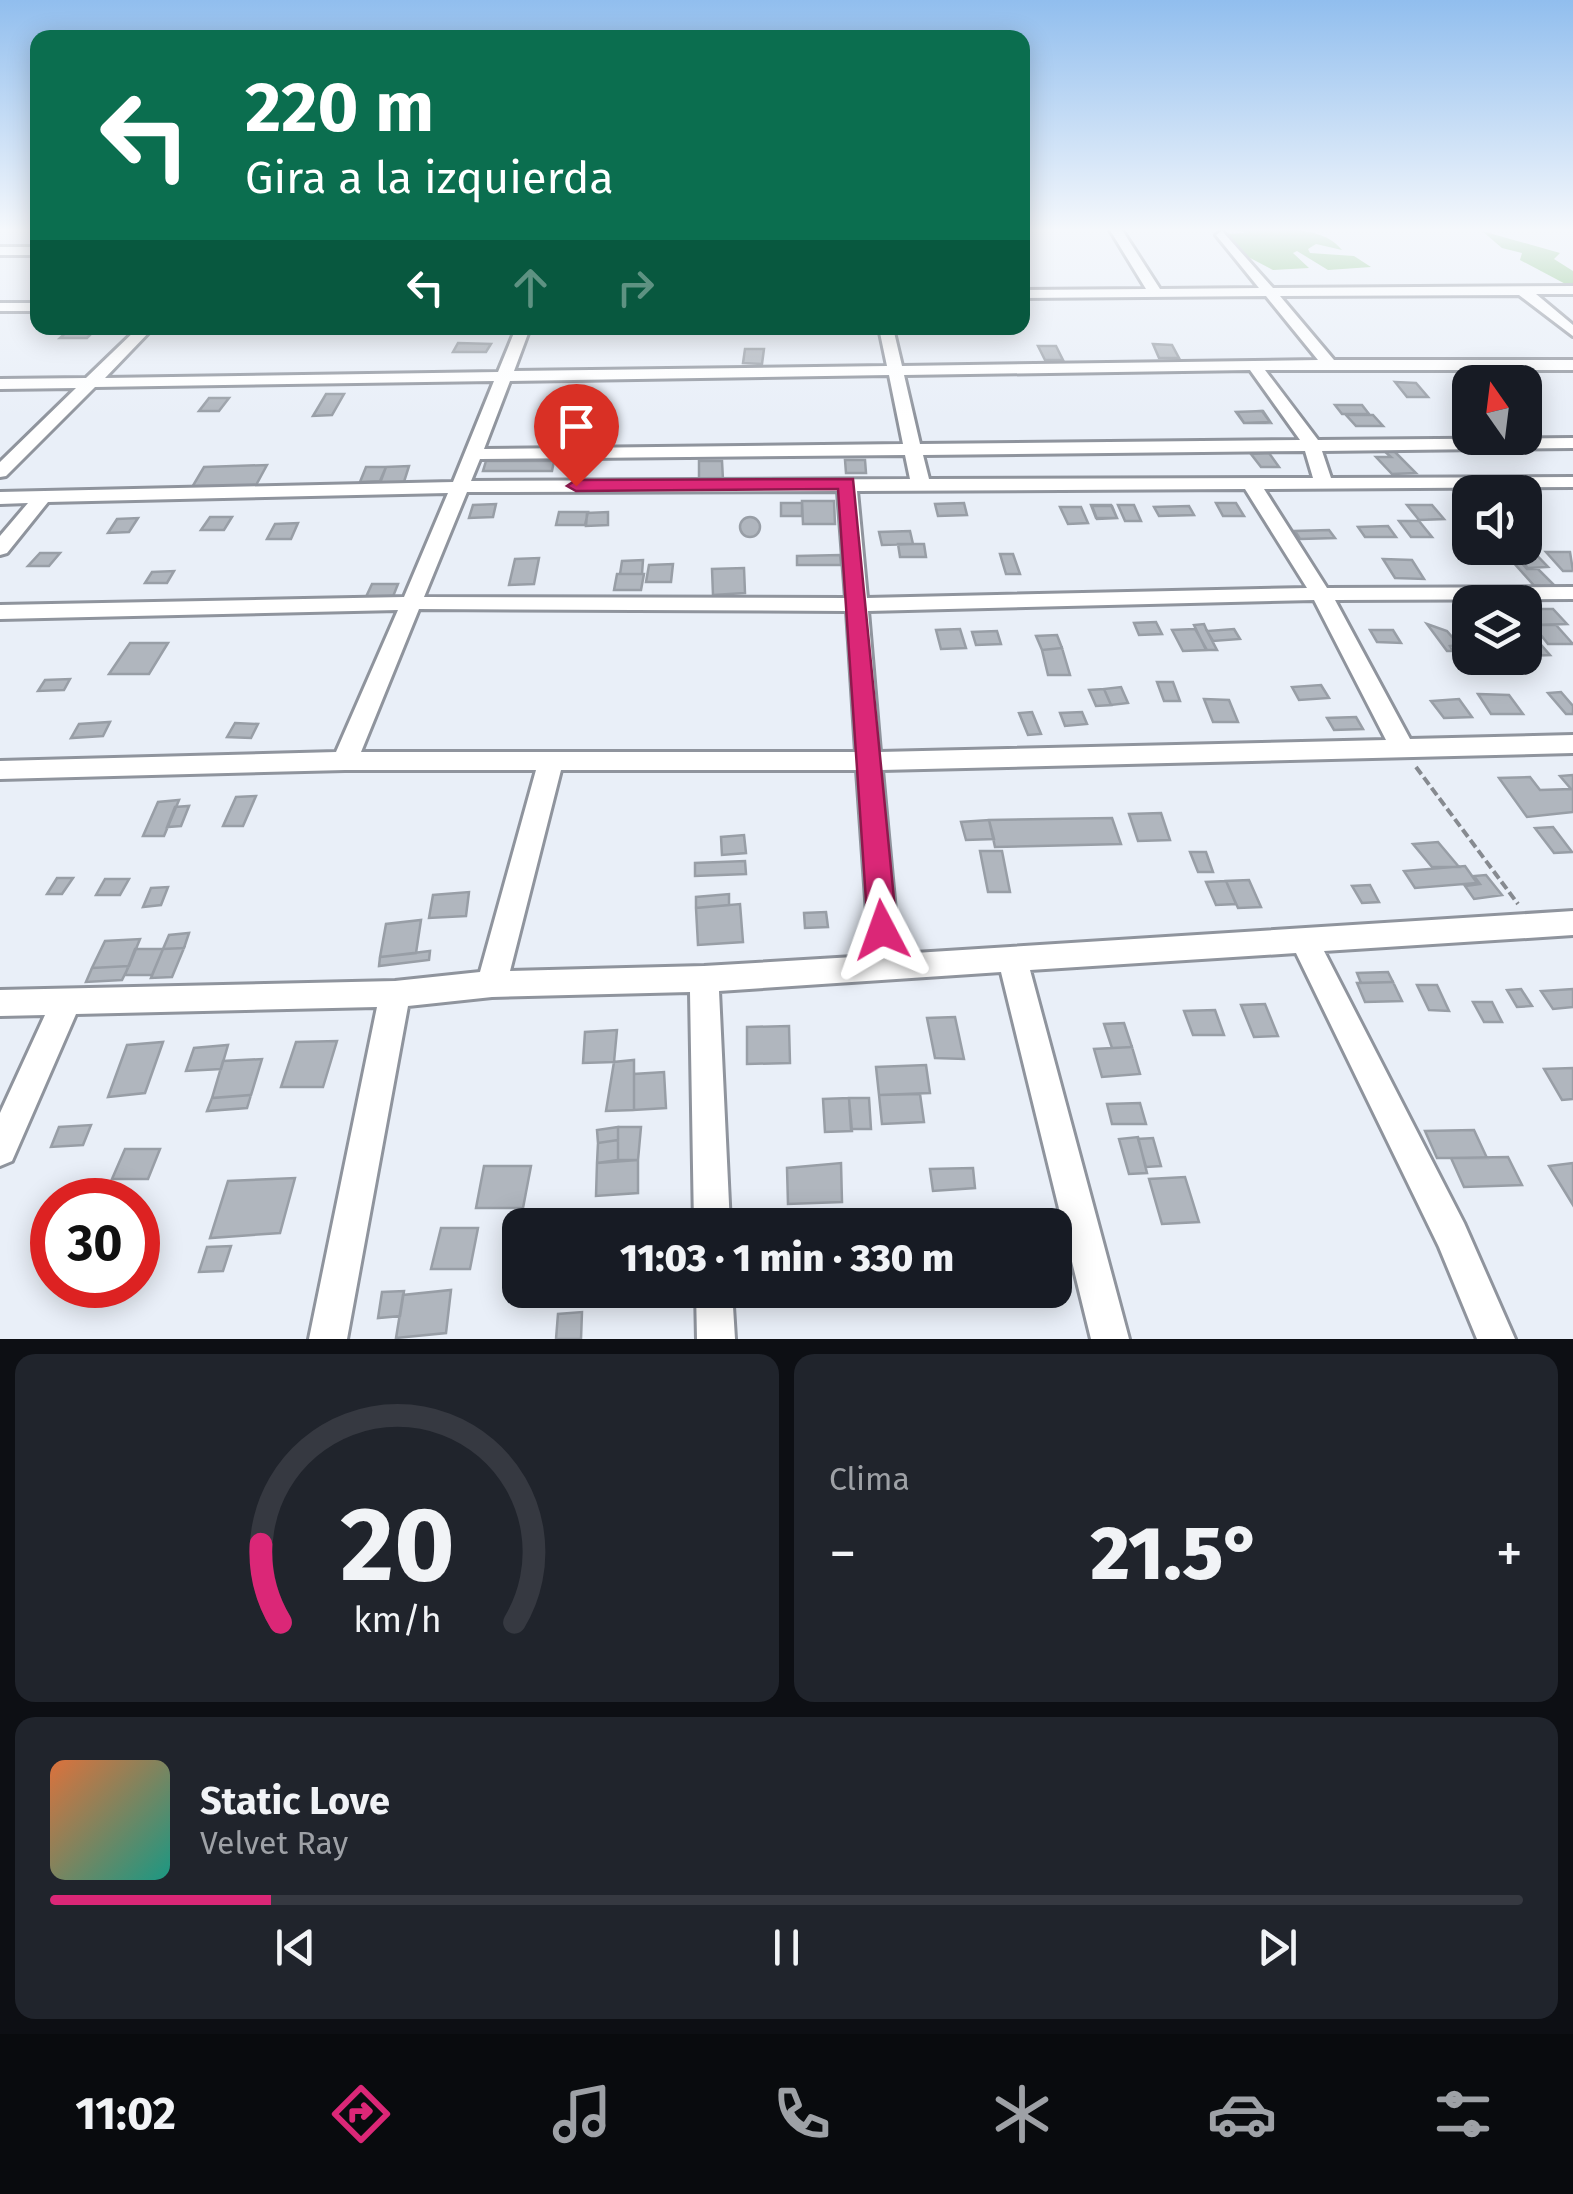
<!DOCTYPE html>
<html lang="es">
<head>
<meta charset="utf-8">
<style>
	:root { --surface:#171b24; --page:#20242c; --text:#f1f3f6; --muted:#9ea1a6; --line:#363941; --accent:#db2777 }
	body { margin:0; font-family:"Fira Sans",sans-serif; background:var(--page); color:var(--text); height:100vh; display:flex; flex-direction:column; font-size:38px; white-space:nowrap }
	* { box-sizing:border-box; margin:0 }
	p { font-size:32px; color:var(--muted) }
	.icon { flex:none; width:55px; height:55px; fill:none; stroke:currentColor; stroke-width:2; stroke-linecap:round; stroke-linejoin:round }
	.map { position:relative; height:1339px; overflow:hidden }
	.details { display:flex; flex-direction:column; gap:15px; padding:15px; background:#0d0f14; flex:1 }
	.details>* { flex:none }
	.hud { position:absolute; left:30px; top:30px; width:1000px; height:305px; border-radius:20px; box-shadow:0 5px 25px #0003; background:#0b6e4f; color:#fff; overflow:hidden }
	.needle { width:65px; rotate:346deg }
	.tools { position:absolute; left:1452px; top:365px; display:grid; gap:20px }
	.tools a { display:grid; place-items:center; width:90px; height:90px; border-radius:20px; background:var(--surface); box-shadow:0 5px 25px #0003; font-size:50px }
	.speed { position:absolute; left:30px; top:1178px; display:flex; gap:20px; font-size:50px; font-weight:700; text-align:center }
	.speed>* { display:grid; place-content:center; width:130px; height:130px; border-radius:50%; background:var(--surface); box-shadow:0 5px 25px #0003; line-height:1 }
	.speed .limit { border:15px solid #d22; background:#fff; color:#111 }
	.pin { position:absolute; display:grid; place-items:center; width:85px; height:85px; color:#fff; margin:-102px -42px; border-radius:50% 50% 50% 0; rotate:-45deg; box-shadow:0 0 10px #0007 }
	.pin .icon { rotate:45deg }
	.me { position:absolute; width:110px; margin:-55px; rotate:356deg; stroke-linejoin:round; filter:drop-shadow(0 0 8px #0008) }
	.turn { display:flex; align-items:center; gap:35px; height:210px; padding:0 50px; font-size:45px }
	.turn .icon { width:130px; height:130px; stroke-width:2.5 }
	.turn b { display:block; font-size:70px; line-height:85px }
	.lanes { display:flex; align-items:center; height:95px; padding:0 50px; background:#0003; justify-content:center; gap:50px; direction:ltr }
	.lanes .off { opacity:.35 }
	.big { font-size:75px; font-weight:800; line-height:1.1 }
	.details .widget { flex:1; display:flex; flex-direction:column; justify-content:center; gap:15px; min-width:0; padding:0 35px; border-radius:20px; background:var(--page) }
	.details .dial { align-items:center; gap:0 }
	.dial svg { height:260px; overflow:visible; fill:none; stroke:var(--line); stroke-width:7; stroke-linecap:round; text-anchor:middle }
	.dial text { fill:var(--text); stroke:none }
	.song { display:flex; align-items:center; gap:30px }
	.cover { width:120px; height:120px; border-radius:15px; background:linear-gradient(135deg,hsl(20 70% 55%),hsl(170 70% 35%)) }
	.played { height:10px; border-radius:5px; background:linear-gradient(90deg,var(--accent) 15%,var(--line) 15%) }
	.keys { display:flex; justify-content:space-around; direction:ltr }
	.heat { display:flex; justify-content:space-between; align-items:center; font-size:55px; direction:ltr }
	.details .tiles { flex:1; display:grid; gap:15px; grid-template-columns:1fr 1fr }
	.widget:last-child { grid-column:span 2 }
	.trip { position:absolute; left:502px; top:1208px; width:570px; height:100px; border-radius:20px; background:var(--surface); box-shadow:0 5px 25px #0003; font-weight:800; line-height:100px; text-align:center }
	.tabs { display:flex; height:160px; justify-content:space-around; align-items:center; background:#090b0e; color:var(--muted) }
	.tabs .icon { width:70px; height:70px }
	.tabs .selected { color:var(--accent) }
	.tabs b { font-size:45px; color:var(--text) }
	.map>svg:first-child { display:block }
	.forest { fill:#81c07a }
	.building { fill:#b0b6be; stroke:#989ea6; stroke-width:2.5 }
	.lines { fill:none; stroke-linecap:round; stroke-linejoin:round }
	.minor-casing { stroke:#8f949d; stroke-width:6 }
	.path { stroke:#868a90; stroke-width:4; stroke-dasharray:9 4; stroke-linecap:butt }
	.minor { fill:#fff; fill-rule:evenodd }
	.route { fill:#db2777; stroke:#8e194d; stroke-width:2.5 }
</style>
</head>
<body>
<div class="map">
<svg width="1573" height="1339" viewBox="0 0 1573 1339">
	<rect width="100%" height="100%" fill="#e9eff8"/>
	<path class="forest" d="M1238,230C1272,230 1321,223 1342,250L1316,244L1308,249L1310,253L1354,256L1371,267L1328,270L1297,251L1293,253L1309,268L1273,270L1218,241L1225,234L1245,233Z
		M1482,231L1560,253L1554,259L1573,271V288L1520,260L1522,253L1502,248Z"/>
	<path class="building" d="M71,328H97L87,338H60Z
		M458,343L491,344L486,352H453Z
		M1153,344L1172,345L1179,358H1159Z
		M1038,346H1056L1063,360H1045Z
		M745,349H764L762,364L743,363Z
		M1395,382L1416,383L1428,397H1407Z
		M326,394H344L332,415L313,416Z
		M209,398H229L219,411H199Z
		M1335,405H1362L1369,414H1342Z
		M1262,411L1270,422L1244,423L1237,412Z
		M1263,411L1271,423H1244L1236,412Z
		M1346,415H1373L1383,426H1356Z
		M1392,449L1416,473L1392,474L1376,457H1391L1383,450Z
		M1269,453L1279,467H1261L1251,454Z
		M845,460H865L866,473H846Z
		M486,461H554L552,471H483Z
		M699,461H722L723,480L699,481Z
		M267,465L255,487L191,489L204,467Z
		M409,466L403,485L379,486L386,467Z
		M366,467H386L380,481L360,482Z
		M802,501H834L835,524H803Z
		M781,503H802V516H781Z
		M964,503L967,515L938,516L935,504Z
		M1216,503H1236L1244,516H1223Z
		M496,504L493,517L469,518L473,505Z
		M1091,505H1111L1117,518H1096Z
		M1118,505H1134L1141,521H1125Z
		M1407,505H1432L1444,519L1419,520Z
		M1092,506H1112L1117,518L1097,519Z
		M1189,506L1194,515L1159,516L1154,507Z
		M1060,507H1081L1088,523L1068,524Z
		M559,512H588L585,525H556Z
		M608,512V525L586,526L587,513Z
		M210,517H232L224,530H201Z
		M740 527a10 10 0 1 1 20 0a10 10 0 1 1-20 0Z
		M138,518L129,532L108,533L117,519Z
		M1399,521H1419L1432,537H1411Z
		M298,523L291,539H267L275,524Z
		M1388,526L1396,537H1365L1358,527Z
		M1329,530L1335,538L1300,539L1295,531Z
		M910,531L913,544L882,545L879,532Z
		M1462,541L1470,542V548H1497L1505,557L1473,556Z
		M1525,543L1548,567L1528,568L1509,548H1525Z
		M898,544H924L926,557H900Z
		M1504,552H1512L1527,569H1538L1559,590H1538Z
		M1546,552H1570L1573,571H1563Z
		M40,553H60L49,566H28Z
		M1000,554H1013L1020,574H1006Z
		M840,555L841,565H797V556Z
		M539,558L534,584L509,585L515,559Z
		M1383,559L1412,560L1424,579L1395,578Z
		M643,560L642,574H620L622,561Z
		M673,564L671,582H646L649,565Z
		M744,568L745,593L713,595L712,569Z
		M174,571L167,583H145L152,572Z
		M617,574H644L641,590H614Z
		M372,584H398L392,599H365Z
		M1525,609H1553L1567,624L1532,625Z
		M1156,622L1162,634L1139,635L1134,623Z
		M1204,624L1207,631L1217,650H1206L1194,625Z
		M1427,624L1447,631L1459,645L1450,646L1453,651H1447Z
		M1533,625H1556L1573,644H1548Z
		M960,629L966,648L941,649L936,630Z
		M1195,629L1207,650L1183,651L1172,630Z
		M1234,629L1240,639L1213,641L1207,631Z
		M1370,630H1393L1401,643L1377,642Z
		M997,631L1001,644L976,645L972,632Z
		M1525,631H1529L1550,655L1526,656Z
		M1057,635L1062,648L1042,650L1036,636Z
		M130,643H168L149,674H109Z
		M1062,648L1070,675H1048L1042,650Z
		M70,679L64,690L38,691L45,680Z
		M1157,682H1173L1180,701H1164Z
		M1321,685L1329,698L1299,700L1292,687Z
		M1121,687L1128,703L1111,705L1104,689Z
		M1104,689L1111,705L1096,706L1089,690Z
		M1561,692L1573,706V714H1566L1548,693Z
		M1478,694L1509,695L1523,714H1491Z
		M1204,699L1229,700L1238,722H1213Z
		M1459,699L1472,717L1444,718L1431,701Z
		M1032,712L1041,734L1028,735L1019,713Z
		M1082,712L1087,724L1065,726L1060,713Z
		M1356,717L1363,729L1334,730L1327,718Z
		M110,722L103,736L71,738L79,724Z
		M235,723L258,724L251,738L227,737Z
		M1573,775V812L1527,817L1499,778L1530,777L1540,790L1571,789L1560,776Z
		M256,796L243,826H223L236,797Z
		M179,800L164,836H143L158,802Z
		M189,806L181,826L167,827L175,807Z
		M1161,813L1170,840L1138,841L1129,814Z
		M1112,818L1121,844L995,847L989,820Z
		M989,820L994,839L966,840L961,822Z
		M1553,827L1572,852L1554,853L1535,828Z
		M744,835L746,853L722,855L721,837Z
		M1438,842L1459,867H1432L1413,844Z
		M980,851H1002L1010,892H988Z
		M1190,852H1206L1213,872H1198Z
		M745,861L746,874L695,876V863Z
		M1465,866L1477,883L1415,888L1404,871Z
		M1486,875L1502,895L1474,899L1465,886L1480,884L1474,876Z
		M57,878H73L62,894H47Z
		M105,879H129L120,895H96Z
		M1249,880L1261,907L1238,908L1226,881Z
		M1226,881L1236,904L1216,905L1206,882Z
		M1370,885L1379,902L1362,903L1352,886Z
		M168,887L161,905L143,907L151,888Z
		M469,892L466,916L429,918L433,895Z
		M729,894V905L696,908V897Z
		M740,904L743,942L698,945L696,908Z
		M826,912L828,927L805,928L804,913Z
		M421,920L416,953L380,957L386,924Z
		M189,933L184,948L163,949L169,935Z
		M140,939L129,966L92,968L105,941Z
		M184,948L172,977L151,978L163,949Z
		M135,949H163L152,975H125Z
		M430,951L429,960L379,966L380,957Z
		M129,966L122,980L86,982L92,968Z
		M1388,972L1393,982L1361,983L1357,973Z
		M1393,982L1402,1001L1365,1002L1357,983Z
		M1417,985H1437L1449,1011L1429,1010Z
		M1521,989L1532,1006L1517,1007L1507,990Z
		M1573,989V1007L1553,1009L1541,991Z
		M1473,1002H1492L1502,1022H1484Z
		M1265,1004L1278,1036L1254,1037L1241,1005Z
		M1215,1010L1224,1035H1193L1184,1011Z
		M955,1017L964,1059L935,1058L927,1018Z
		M1124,1023L1132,1047L1112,1048L1104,1024Z
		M789,1026L790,1063L747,1064V1027Z
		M617,1030L614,1062L583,1063L585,1032Z
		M337,1041L323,1087H281L296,1042Z
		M163,1042L145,1093L108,1097L127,1045Z
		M228,1045L221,1069L186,1071L194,1048Z
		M1132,1047L1140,1074L1102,1077L1094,1049Z
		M262,1059L251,1095L212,1098L223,1061Z
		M634,1060V1110L606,1111L614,1062Z
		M926,1065L930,1093L879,1095L876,1067Z
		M1573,1068V1099L1562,1100L1544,1069Z
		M664,1072L666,1108L634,1110V1074Z
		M920,1094L924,1122L882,1124L879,1095Z
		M251,1095L247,1108L207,1111L212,1098Z
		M849,1098L852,1131L825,1132L823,1099Z
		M849,1098H869L871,1129H851Z
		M1140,1103L1146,1124H1112L1107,1104Z
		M91,1125L83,1145L51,1147L59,1127Z
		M618,1127H641L638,1160H618Z
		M618,1127V1140L598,1143L597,1130Z
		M1474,1130L1487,1158H1437L1425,1131Z
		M1138,1137L1147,1173L1129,1174L1119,1139Z
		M1153,1138L1161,1166L1146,1167L1138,1139Z
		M618,1140V1160L597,1163L598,1143Z
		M125,1149H160L148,1179H112Z
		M1508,1157L1522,1185L1464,1187L1451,1158Z
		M638,1160V1193L596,1196L597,1163Z
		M841,1163L842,1202L788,1204L787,1168Z
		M1573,1163V1205L1549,1166Z
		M484,1166H531L523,1208H476Z
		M973,1168L975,1188L933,1191L930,1169Z
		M1185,1177L1199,1222L1162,1224L1149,1179Z
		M295,1178L280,1233L210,1238L228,1181Z
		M441,1228H478L470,1269H431Z
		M231,1246L223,1271L199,1272L207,1247Z
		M451,1290L446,1333L396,1338L403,1295Z
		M404,1291L400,1316L378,1318L382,1292Z
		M582,1312L581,1339H556L558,1314Z"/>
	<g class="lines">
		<defs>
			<path id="minor" d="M1110,230H1122L1160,289L1259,288L1216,235L1222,231L1273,288L1573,286V294H1536L1573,325V336L1519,295L1280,296L1334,360H1573V370H1265L1318,440L1573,438V448L1322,451L1331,478L1573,477V487L1264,489L1327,588L1573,587V599L1335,600L1410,739L1573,735V753L882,770L899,954L1573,911V935L1324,951L1464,1223L1515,1339H1477L1439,1247L1296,953L1030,970L1129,1339H1091L1001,972L719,991L730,1225H694L690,992L492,997L408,1006L347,1339H309L377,1007L76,1014L12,1161L0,1166V1113L45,1015L0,1016V990L395,981L480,972L536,770H345L0,779V761L336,752L398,610L0,619V605L404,597L448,493L48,502L7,553L0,555V536L28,503L0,504V492L453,482L494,381L95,387L6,476L0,477V462L76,388L0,389V379L86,378L138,328H153L105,378L498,372L516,328H530L514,371L887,366L879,328H893L902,366L1318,360L1266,296L1022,298V290L1146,289ZM1250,370L1300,440L920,444L904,375ZM889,375L903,444L484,449L510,381ZM1305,451L1313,478L929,479L923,455ZM905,455L910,479L471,481L480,459ZM1245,489L1307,588L867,598L857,491ZM838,491L846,598L424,597L467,492ZM1314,600L1386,740L880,752L868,611ZM419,609L847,611L856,752H361ZM561,770H857L870,956L704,966L510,971Z
				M0,247H38V255H0Z
				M0,303H38V311H0Z
				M696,1290H732L735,1339H697Z"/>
		</defs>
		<use href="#minor" class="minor-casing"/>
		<path class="path" d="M1416,767L1518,904"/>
		<use href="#minor" class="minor"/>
	</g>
	<linearGradient id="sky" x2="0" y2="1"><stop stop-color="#91beee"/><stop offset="0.55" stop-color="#f5f8fc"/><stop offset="1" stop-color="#f5f8fc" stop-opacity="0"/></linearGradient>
	<rect width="1573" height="418" fill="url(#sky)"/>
	<path class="route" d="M853,479L897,930L893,938H872L868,930L838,489L576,491L567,486L576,480Z"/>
</svg>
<div class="tools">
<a><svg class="needle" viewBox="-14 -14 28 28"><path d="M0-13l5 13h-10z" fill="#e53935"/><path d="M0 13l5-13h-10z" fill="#9ea1a6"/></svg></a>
<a><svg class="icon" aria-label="sound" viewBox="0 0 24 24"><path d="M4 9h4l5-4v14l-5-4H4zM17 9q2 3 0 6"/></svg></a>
<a><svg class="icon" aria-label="layers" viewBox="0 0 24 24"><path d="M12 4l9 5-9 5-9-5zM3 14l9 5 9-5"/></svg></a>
</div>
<div class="speed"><div class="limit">30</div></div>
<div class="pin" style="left:576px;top:486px;background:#d93025"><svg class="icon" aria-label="arrive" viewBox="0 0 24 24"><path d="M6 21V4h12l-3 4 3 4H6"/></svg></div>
<svg class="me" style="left:882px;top:930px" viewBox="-20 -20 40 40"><path d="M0-17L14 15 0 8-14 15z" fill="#db2777" stroke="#fff" stroke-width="4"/></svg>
<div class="trip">11:03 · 1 min · 330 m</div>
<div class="hud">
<div class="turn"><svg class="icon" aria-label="left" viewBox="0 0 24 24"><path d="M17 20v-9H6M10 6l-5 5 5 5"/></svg><div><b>220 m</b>Gira a la izquierda</div></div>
<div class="lanes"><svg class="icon" aria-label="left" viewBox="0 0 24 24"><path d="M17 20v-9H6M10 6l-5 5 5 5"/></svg><svg class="icon off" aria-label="ahead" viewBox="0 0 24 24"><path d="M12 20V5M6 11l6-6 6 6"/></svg><svg class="icon off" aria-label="right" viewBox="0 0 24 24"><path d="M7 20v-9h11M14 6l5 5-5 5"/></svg></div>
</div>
</div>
<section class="details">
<div class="tiles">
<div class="widget dial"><svg viewBox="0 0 100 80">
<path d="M14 69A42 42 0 1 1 86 69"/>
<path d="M14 69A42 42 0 0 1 8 45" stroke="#db2777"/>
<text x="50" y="56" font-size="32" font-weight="700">20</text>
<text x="50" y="72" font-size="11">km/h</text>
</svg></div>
<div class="widget"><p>Clima</p>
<div class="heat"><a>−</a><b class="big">21.5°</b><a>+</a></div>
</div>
<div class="widget">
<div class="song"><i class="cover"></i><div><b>Static Love</b><p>Velvet Ray</p></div></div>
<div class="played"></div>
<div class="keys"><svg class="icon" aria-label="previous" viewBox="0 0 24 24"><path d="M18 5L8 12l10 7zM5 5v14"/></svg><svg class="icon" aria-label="pause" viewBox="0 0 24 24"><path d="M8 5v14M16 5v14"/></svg><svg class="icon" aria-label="next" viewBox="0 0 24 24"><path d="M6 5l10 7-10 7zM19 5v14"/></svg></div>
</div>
</div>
</section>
<nav class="tabs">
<b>11:02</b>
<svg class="icon selected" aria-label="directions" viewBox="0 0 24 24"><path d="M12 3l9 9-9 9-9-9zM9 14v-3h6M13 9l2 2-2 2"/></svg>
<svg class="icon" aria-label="music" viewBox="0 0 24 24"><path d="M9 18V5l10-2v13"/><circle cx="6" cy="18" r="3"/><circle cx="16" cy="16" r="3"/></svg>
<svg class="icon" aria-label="phone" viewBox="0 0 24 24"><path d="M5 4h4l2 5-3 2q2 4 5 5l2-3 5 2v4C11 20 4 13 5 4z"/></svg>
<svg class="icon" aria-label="climate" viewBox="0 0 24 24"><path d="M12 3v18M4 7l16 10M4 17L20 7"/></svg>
<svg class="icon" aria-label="car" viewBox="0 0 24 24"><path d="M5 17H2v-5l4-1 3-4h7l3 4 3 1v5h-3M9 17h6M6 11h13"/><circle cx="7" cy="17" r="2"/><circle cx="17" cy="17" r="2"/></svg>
<svg class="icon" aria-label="filters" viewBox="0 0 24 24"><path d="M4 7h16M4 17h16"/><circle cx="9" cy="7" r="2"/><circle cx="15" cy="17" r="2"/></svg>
</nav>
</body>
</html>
